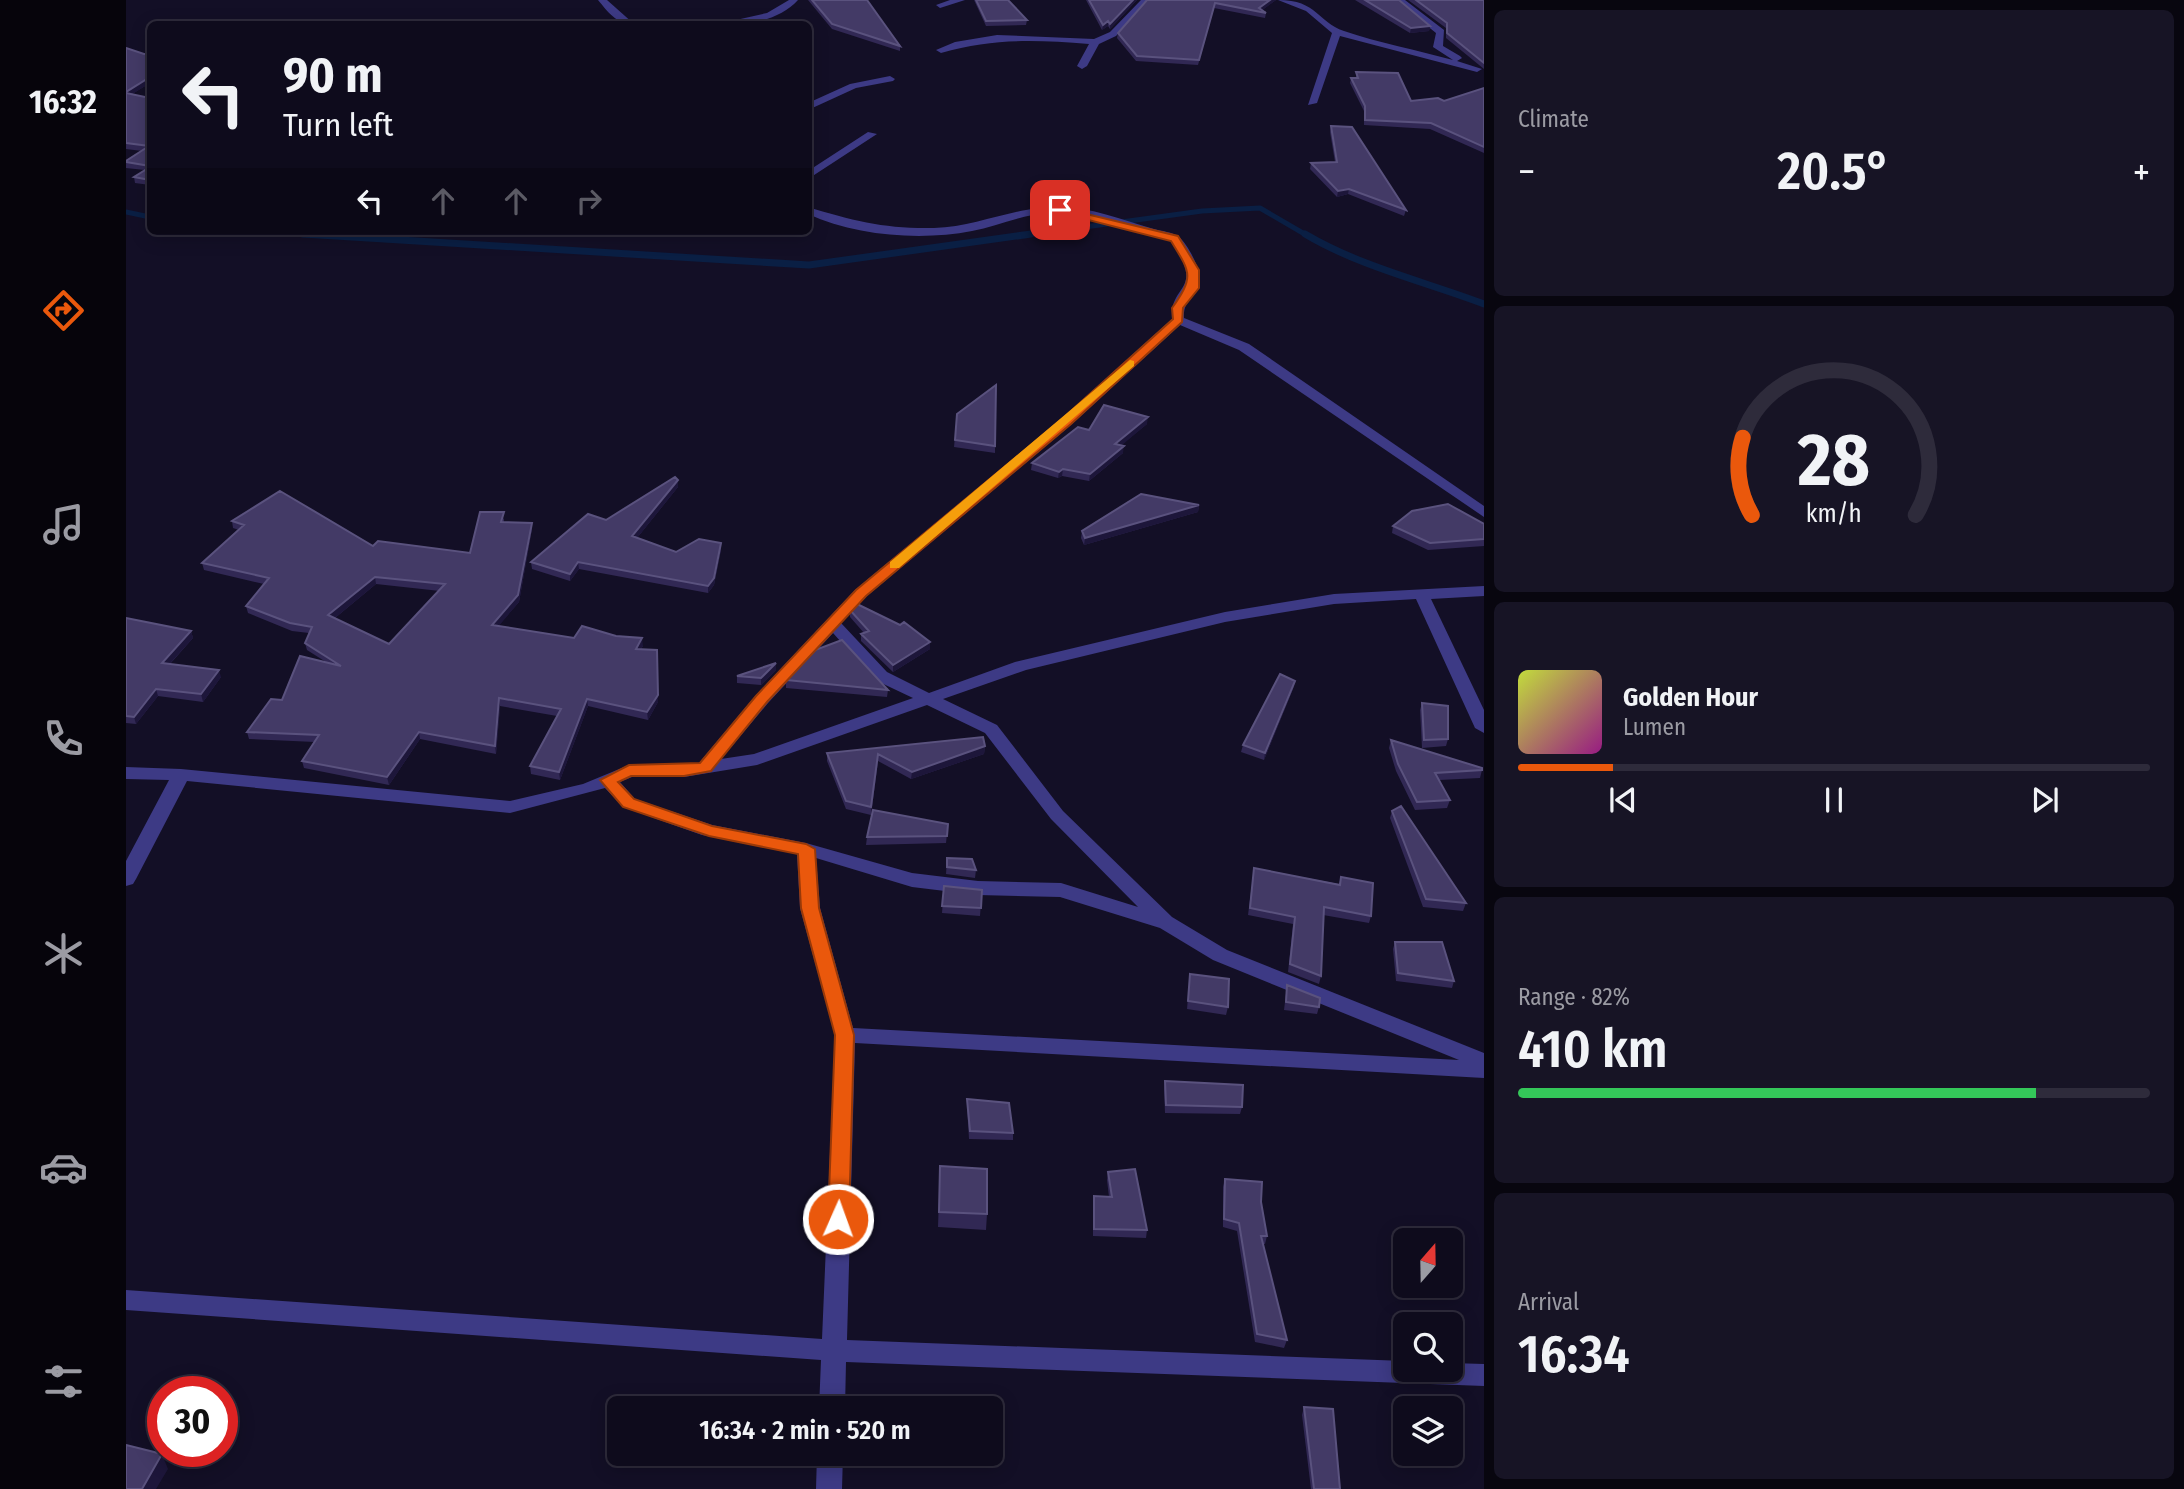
<!DOCTYPE html>
<html lang="en">
<head>
<meta charset="utf-8">
<style>
	:root { --surface:#0e0b1c; --page:#171425; --text:#f1f3f6; --muted:#9b9ba3; --line:#2e2b3b; --accent:#ea580c }
	body { margin:0; font-family:"Fira Sans Condensed",sans-serif; background:var(--page); color:var(--text); height:100vh; display:flex; flex-direction:column; font-size:26px; white-space:nowrap }
	* { box-sizing:border-box; margin:0 }
	p { font-size:23px; color:var(--muted) }
	.icon { flex:none; width:38px; height:38px; fill:none; stroke:currentColor; stroke-width:2; stroke-linecap:round; stroke-linejoin:round }
	.map { position:relative; flex:1; overflow:hidden }
	.drawer { display:flex; flex-direction:column; gap:10px; padding:10px; background:#08060f; width:700px }
	.drawer>* { flex:none }
	.top-card { position:absolute; left:21px; top:21px; width:665px; height:214px; border-radius:10px; box-shadow:0 4px 18px #0003,0 0 0 2px var(--line); background:#0e0b1c; color:var(--text); overflow:hidden }
	.needle { width:46px; rotate:20deg }
	.buttons { position:absolute; left:1267px; top:1228px; display:grid; gap:14px }
	.buttons a { display:grid; place-items:center; width:70px; height:70px; border-radius:10px; background:var(--surface); box-shadow:0 4px 18px #0003,0 0 0 2px var(--line); font-size:35px }
	.speed { position:absolute; left:21px; top:1376px; display:flex; gap:14px; font-size:35px; font-weight:700; text-align:center }
	.speed>* { display:grid; place-content:center; width:91px; height:91px; border-radius:50%; background:var(--surface); box-shadow:0 4px 18px #0003,0 0 0 2px var(--line); line-height:1 }
	.speed .limit { border:10px solid #d22; background:#fff; color:#111 }
	.pin { position:absolute; display:grid; place-items:center; width:60px; height:60px; color:#fff; margin:-30px; border-radius:14px; box-shadow:0 4px 10px #0006 }
	.me { position:absolute; width:77px; margin:-38px; rotate:2deg; stroke-linejoin:round; filter:drop-shadow(0 0 5px #0008) }
	.turn { display:flex; align-items:center; gap:24px; height:147px; padding:0 21px; font-size:32px }
	.turn .icon { width:91px; height:91px; stroke-width:2.5 }
	.turn b { display:block; font-size:49px; line-height:60px }
	.lanes { display:flex; align-items:center; height:66px; padding:0 21px; background:#0003; justify-content:center; gap:35px; direction:ltr }
	.lanes .off { opacity:.35 }
	.big { font-size:52px; font-weight:600; line-height:1.1 }
	.drawer .tile { flex:1; display:flex; flex-direction:column; justify-content:center; gap:10px; min-width:0; padding:0 24px; border-radius:10px; background:var(--page) }
	.drawer .dial { align-items:center; gap:0 }
	.dial svg { height:182px; overflow:visible; fill:none; stroke:var(--line); stroke-width:7; stroke-linecap:round; text-anchor:middle }
	.dial text { fill:var(--text); stroke:none }
	.song { display:flex; align-items:center; gap:21px }
	.cover { width:84px; height:84px; border-radius:10px; background:linear-gradient(135deg,hsl(70 70% 55%),hsl(310 70% 35%)) }
	.played { height:7px; border-radius:4px; background:linear-gradient(90deg,var(--accent) 15%,var(--line) 15%) }
	.keys { display:flex; justify-content:space-around; direction:ltr }
	.heat { display:flex; justify-content:space-between; align-items:center; font-size:38px; direction:ltr }
	.charge { height:10px; border-radius:5px; background:linear-gradient(90deg,#34c759 82%,var(--line) 0) }
	.trip { position:absolute; left:481px; top:1396px; width:396px; height:70px; border-radius:10px; background:var(--surface); box-shadow:0 4px 18px #0003,0 0 0 2px var(--line); font-weight:600; line-height:70px; text-align:center }
	main { display:flex; flex:1; min-height:0 }
	.tabs { display:flex; flex-direction:column; width:126px; justify-content:space-around; align-items:center; background:#06040b; color:var(--muted) }
	.tabs .icon { width:49px; height:49px }
	.tabs .active { color:var(--accent) }
	.tabs b { font-size:32px; color:var(--text) }
	.map>svg:first-child { display:block }
	.lines { fill:none; stroke-linecap:round; stroke-linejoin:round }
	.stream-far1 { stroke:#0a1f44; stroke-width:5 }
	.stream { stroke:#0a1f44; stroke-width:7 }
	.minor { fill:#3d3a85; fill-rule:evenodd }
	.wall { fill:#312854; fill-rule:evenodd }
	.shaded-wall { fill:#1d163a }
	.building { fill:#433a66; stroke:#5a527e; stroke-width:2; fill-rule:evenodd }
	.route { fill:#ea580c; stroke:#983908; stroke-width:2 }
	.slow { fill:#f59e0b }
</style>
</head>
<body>
<main>
<nav class="tabs">
<b>16:32</b>
<svg class="icon active" aria-label="directions" viewBox="0 0 24 24"><path d="M12 3l9 9-9 9-9-9zM9 14v-3h6M13 9l2 2-2 2"/></svg>
<svg class="icon" aria-label="music" viewBox="0 0 24 24"><path d="M9 18V5l10-2v13"/><circle cx="6" cy="18" r="3"/><circle cx="16" cy="16" r="3"/></svg>
<svg class="icon" aria-label="phone" viewBox="0 0 24 24"><path d="M5 4h4l2 5-3 2q2 4 5 5l2-3 5 2v4C11 20 4 13 5 4z"/></svg>
<svg class="icon" aria-label="climate" viewBox="0 0 24 24"><path d="M12 3v18M4 7l16 10M4 17L20 7"/></svg>
<svg class="icon" aria-label="car" viewBox="0 0 24 24"><path d="M5 17H2v-5l4-1 3-4h7l3 4 3 1v5h-3M9 17h6M6 11h13"/><circle cx="7" cy="17" r="2"/><circle cx="17" cy="17" r="2"/></svg>
<svg class="icon" aria-label="filters" viewBox="0 0 24 24"><path d="M4 7h16M4 17h16"/><circle cx="9" cy="7" r="2"/><circle cx="15" cy="17" r="2"/></svg>
</nav>
<div class="map">
<svg width="1358" height="1489" viewBox="0 0 1358 1489">
	<rect width="100%" height="100%" fill="#130f26"/>
	<g class="lines">
		<path class="stream-far1" d="M0,212L24,217
			M105,231L213,236
			M893,236L1076,211L1134,208L1182,236"/>
		<path class="stream" d="M177,234L683,265L905,234
			M1179,234C1235,267 1297,281 1358,304"/>
		<path class="minor" d="M472,0H481L508,24C491,25 482,12 472,0Z
			M663,0H672C653,21 620,26 592,24L641,13Z
			M824,0H839L814,8L810,5Z
			M1015,0H1024L990,36L973,44L961,66L956,69L951,66L963,44C909,40 867,38 815,53L810,50L829,42L871,35L968,39L984,32Z
			M1152,0C1192,0 1191,22 1218,31C1253,43 1291,50 1327,60L1307,47L1310,33L1269,0H1279L1318,30L1317,46L1334,56L1336,58L1331,61L1356,69L1351,72L1214,36L1191,103L1182,105L1206,33L1180,11Z
			M764,76L769,79L767,81L730,88L682,110V103L724,84Z
			M742,132L751,134L682,179V171Z
			M682,207C727,221 760,229 808,228C845,227 877,212 913,208C952,202 991,218 1028,229C1035,231 1047,232 1053,237C1060,243 1067,256 1070,264C1079,286 1056,298 1058,318L1123,344L1358,506V517L1113,350L1054,325L946,424L741,596L715,623L761,672L803,693L889,662L1099,612L1208,594L1358,586V596L1305,599L1358,710V733L1349,728L1290,599L1208,604L1099,622L900,670L817,699L871,725L937,811L1046,917L1101,950L1358,1053V1078L729,1043L721,1340L1279,1361V1370H1325V1363L1358,1364V1386L720,1362L719,1409H693L695,1360L0,1310V1290L696,1339L709,1035L674,908L671,854L576,835L497,807L479,788L384,813L61,781L10,879L7,884L0,886V861L43,780L0,779V767L55,769L384,801L457,784L503,765L573,763L630,695L729,590L936,418L1046,319C1043,283 1081,292 1044,240C1005,230 965,212 924,213C897,214 872,226 846,231C795,241 730,236 682,214ZM707,633L749,680L787,698L628,754L595,759L642,703ZM801,705L859,733L925,819L1012,907L935,883L852,881L786,873L680,843L586,825L509,799L494,782L506,777H558L631,765ZM690,858L786,887L852,895L934,897L1034,928L1087,960L1333,1060L727,1028L694,908Z
			M691,1454H717L716,1489H690Z"/>
	</g>
	<path class="wall" d="M682,0H741L774,46V51L706,29Z
		M848,0H882L901,20L900,25L860,26Z
		M960,0H1011L984,29L982,26L976,30Z
		M1021,0H1150L1136,10L1140,13L1139,18L1088,8L1072,65L1010,61L991,38L992,33Z
		M1229,0H1273L1304,26L1303,31L1284,33Z
		M1282,0H1358V69L1320,38V28Z
		M0,48L24,83L6,94L24,98V185L9,183L8,177L19,170L0,168V161L16,151L0,149Z
		M1230,72L1285,101H1318L1358,88V153L1304,129L1238,125V111L1224,83L1225,78H1230Z
		M1205,126L1280,210L1278,216L1222,194L1211,197L1184,169L1185,163L1209,162L1204,132Z
		M831,414L869,446V453L828,447Z
		M1021,424L995,445L997,453L963,481L936,476L932,478L905,470L906,463L963,430Z
		M552,480V487L511,538L550,552L595,550L588,585L582,593L453,569L444,581L406,569L405,562Z
		M1073,505L1072,512L958,545L955,538L956,531Z
		M378,518V522L406,523V529L393,602L372,626L448,638L517,646L515,649L532,702L522,720L462,706L434,780L405,774L404,766L431,716L374,706L370,754L294,739L263,785L178,768L176,761L189,742L123,739L121,732L200,662L181,650L179,643L183,633L166,631L122,613L120,606L138,584L78,570L76,563L113,530L107,528L106,521L247,546L344,553ZM250,584L314,591L263,644L209,618Z
		M1358,524V546L1302,550L1266,533L1267,526Z
		M724,610L804,649L767,672L735,641V634L738,633L724,617Z
		M0,618L65,631L67,638L44,664L95,677L77,702L32,696L10,724L0,723Z
		M650,670L635,685L611,683V676Z
		M660,680L762,690L761,697L660,688Z
		M1169,681L1167,689L1138,760L1115,752L1117,745Z
		M1296,703L1322,739L1320,746L1296,748L1294,710Z
		M1265,740L1356,770L1354,778L1313,780L1324,800L1321,808L1289,810L1270,771L1263,748Z
		M859,746L858,754L785,779L752,761L745,815L720,809L701,761V753Z
		M1266,811L1340,903L1337,911L1297,907L1264,818Z
		M822,824L820,843L740,845L741,837Z
		M821,858L850,870L849,878L820,874Z
		M1128,868L1213,884L1215,877L1245,916L1243,923L1197,915L1195,976L1193,984L1162,972L1167,924L1122,915Z
		M818,886L856,890L854,916L816,913Z
		M1269,942L1328,981L1326,988L1270,981L1267,949Z
		M1064,974L1102,1007L1100,1015L1061,1009Z
		M1161,985L1193,1007L1191,1014L1158,1010Z
		M1039,1081L1116,1107L1114,1114L1039,1113L1038,1089Z
		M841,1099L887,1133V1140L843,1139L841,1107Z
		M814,1166L861,1214L860,1230L812,1227Z
		M982,1172L1021,1230L1020,1238L967,1236V1203L968,1196L983,1197L981,1180Z
		M1099,1179L1135,1202L1141,1236L1139,1244H1137L1161,1340L1158,1348L1129,1342L1111,1231L1097,1227V1187Z
		M1178,1407L1214,1489H1185L1176,1415Z"/>
	<path class="shaded-wall" d="M1007,0H1011L984,29V24Z
		M1144,0H1150L1134,12L1133,8Z
		M982,21V26L976,30L977,25Z
		M1304,26L1303,31L1284,33L1285,28Z
		M24,77V83L0,98V92Z
		M1223,189L1222,194L1211,197L1212,191Z
		M1022,417L1021,424L989,451V444Z
		M998,446L997,453L963,481L964,474Z
		M937,469L936,476L932,478L933,472Z
		M552,480V487L507,543L506,536Z
		M1073,505L1072,512L958,545L959,538Z
		M406,523V529L393,602L367,633L366,625Z
		M595,543V550L588,585L582,593V586Z
		M452,562L453,569L444,581V574Z
		M249,577L250,584L204,622L202,615Z
		M65,631L67,638L38,670L36,663Z
		M516,638L517,646L510,656V649Z
		M804,642V649L767,672V665Z
		M531,650L532,702L522,720L521,712Z
		M650,663V670L635,685V678Z
		M93,670L95,677L77,702L75,694Z
		M1169,681L1167,689L1138,760L1139,753Z
		M30,689L32,696L10,724L8,717Z
		M373,698L374,706L370,754L369,746Z
		M461,699L462,706L434,780L433,772Z
		M293,732L294,739L263,785L261,777Z
		M859,746L858,754L785,779L786,772Z
		M752,754V761L745,815V807Z
		M36,1454L42,1469L30,1489H16Z"/>
	<path class="building" d="M686,0H741L774,46L706,24Z
		M850,0H882L901,20L860,21Z
		M963,0H1007L984,24L982,21L977,25Z
		M1021,0H1144L1133,8L1140,13L1089,3L1073,60L1011,56L992,33Z
		M1239,0H1273L1304,26L1285,28Z
		M1290,0H1358V63L1321,33V23Z
		M0,48L18,54H24V77L0,92Z
		M1230,72L1272,73L1285,101L1312,98L1318,101L1358,88V147L1305,123L1239,120V106L1225,78H1232Z
		M0,93L24,98V166L0,162V161L23,146L0,143Z
		M1205,126L1226,127L1280,210L1223,189L1212,191L1185,163L1211,162Z
		M24,167V180L8,177Z
		M870,385L869,446L829,440L831,414Z
		M978,405L1022,417L989,444L998,446L964,474L937,469L933,472L906,463L952,427L963,430Z
		M549,477L552,480L506,536L550,552L573,539L595,543L588,578L582,586L452,562L444,574L405,562L462,514L480,520Z
		M154,491L247,546L252,541L344,553L354,512H378L375,522L406,523L392,595L366,625L448,638L456,626L490,636L516,638L510,649L531,650L532,695L521,712L461,699L433,772L404,766L435,709L373,698L369,746L293,732L261,777L176,761L193,735L121,732L145,699L156,700L174,656L215,666L179,643L186,627L164,623L120,606L143,578L76,563L118,525L106,521ZM249,577L319,584L263,644L202,615Z
		M1015,494L1073,505L959,538L956,531Z
		M1322,504L1358,524V539L1304,543L1267,526L1286,511Z
		M731,604L774,625L778,622L804,642L767,665L735,634L743,631L724,610Z
		M0,618L65,631L36,663L93,670L75,694L30,689L8,717L0,716Z
		M716,640L762,690L660,680L689,650Z
		M650,663L635,678L611,676Z
		M1154,674L1169,681L1139,753L1117,745Z
		M1296,703L1322,706V739L1298,740Z
		M857,737L859,746L786,772L752,754L745,807L720,801L701,753Z
		M1265,740L1356,768V770L1309,773L1324,800L1291,802L1272,764Z
		M1275,806L1340,903L1300,899L1266,811Z
		M747,810L822,824L821,836L741,837Z
		M821,858L846,859L850,870L821,867Z
		M1128,868L1214,885L1215,877L1247,883L1245,916L1198,907L1195,976L1164,964L1169,917L1124,908Z
		M818,886L856,890L855,908L816,906Z
		M1269,942H1316L1328,981L1272,973Z
		M1064,974L1103,979L1102,1007L1062,1001Z
		M1161,985L1194,998L1193,1007L1160,1002Z
		M1039,1081L1117,1085L1116,1107L1040,1105Z
		M841,1099L883,1103L887,1133L844,1131Z
		M814,1166L861,1169V1214L813,1212Z
		M1009,1169L1021,1230L968,1229V1196L986,1197L982,1172Z
		M1099,1179L1136,1182L1135,1202L1141,1236H1135L1161,1340L1131,1334L1113,1223L1098,1219Z
		M1178,1407L1207,1409L1214,1489H1188Z
		M0,1445L36,1454L16,1489H0Z"/>
	<path class="route" d="M931,207L1052,236L1073,270V288L1057,308L1056,322L945,424L740,596L641,702L585,771L558,776H505L492,782L508,799L586,826L680,844L689,849L693,908L728,1035L723,1219L720,1225L712,1228L705,1225L702,1219L709,1035L675,908L672,854L583,836L497,807L474,780L503,765L574,763L630,696L730,590L936,419L1047,319L1046,308C1069,276 1064,272 1045,241L931,212Z"/>
	<path class="slow" d="M1004,360L1008,361V366L773,568H764V562Z"/>
</svg>
<div class="buttons">
<a><svg class="needle" viewBox="-14 -14 28 28"><path d="M0-13l5 13h-10z" fill="#e53935"/><path d="M0 13l5-13h-10z" fill="#9b9ba3"/></svg></a>
<a><svg class="icon" aria-label="search" viewBox="0 0 24 24"><circle cx="10" cy="10" r="6"/><path d="M15 15l6 6"/></svg></a>
<a><svg class="icon" aria-label="layers" viewBox="0 0 24 24"><path d="M12 4l9 5-9 5-9-5zM3 14l9 5 9-5"/></svg></a>
</div>
<div class="speed"><div class="limit">30</div></div>
<div class="pin" style="left:934px;top:210px;background:#d93025"><svg class="icon" aria-label="arrive" viewBox="0 0 24 24"><path d="M6 21V4h12l-3 4 3 4H6"/></svg></div>
<svg class="me" style="left:712px;top:1219px" viewBox="-20 -20 40 40"><circle r="17" fill="#ea580c" stroke="#fff" stroke-width="3"/><path d="M0-11L8 9 0 5-8 9z" fill="#fff"/></svg>
<div class="trip">16:34 · 2 min · 520 m</div>
<div class="top-card">
<div class="turn"><svg class="icon" aria-label="left" viewBox="0 0 24 24"><path d="M17 20v-9H6M10 6l-5 5 5 5"/></svg><div><b>90 m</b>Turn left</div></div>
<div class="lanes"><svg class="icon" aria-label="left" viewBox="0 0 24 24"><path d="M17 20v-9H6M10 6l-5 5 5 5"/></svg><svg class="icon off" aria-label="ahead" viewBox="0 0 24 24"><path d="M12 20V5M6 11l6-6 6 6"/></svg><svg class="icon off" aria-label="ahead" viewBox="0 0 24 24"><path d="M12 20V5M6 11l6-6 6 6"/></svg><svg class="icon off" aria-label="right" viewBox="0 0 24 24"><path d="M7 20v-9h11M14 6l5 5-5 5"/></svg></div>
</div>
</div>
<section class="drawer">
<div class="tile"><p>Climate</p>
<div class="heat"><a>−</a><b class="big">20.5°</b><a>+</a></div>
</div>
<div class="tile dial"><svg viewBox="0 0 100 80">
<path d="M14 69A42 42 0 1 1 86 69"/>
<path d="M14 69A42 42 0 0 1 10 35" stroke="#ea580c"/>
<text x="50" y="56" font-size="32" font-weight="700">28</text>
<text x="50" y="72" font-size="11">km/h</text>
</svg></div>
<div class="tile">
<div class="song"><i class="cover"></i><div><b>Golden Hour</b><p>Lumen</p></div></div>
<div class="played"></div>
<div class="keys"><svg class="icon" aria-label="previous" viewBox="0 0 24 24"><path d="M18 5L8 12l10 7zM5 5v14"/></svg><svg class="icon" aria-label="pause" viewBox="0 0 24 24"><path d="M8 5v14M16 5v14"/></svg><svg class="icon" aria-label="next" viewBox="0 0 24 24"><path d="M6 5l10 7-10 7zM19 5v14"/></svg></div>
</div>
<div class="tile"><p>Range · 82%</p><b class="big">410 km</b><div class="charge"></div></div>
<div class="tile"><p>Arrival</p><b class="big">16:34</b></div>
</section>
</main>
</body>
</html>
